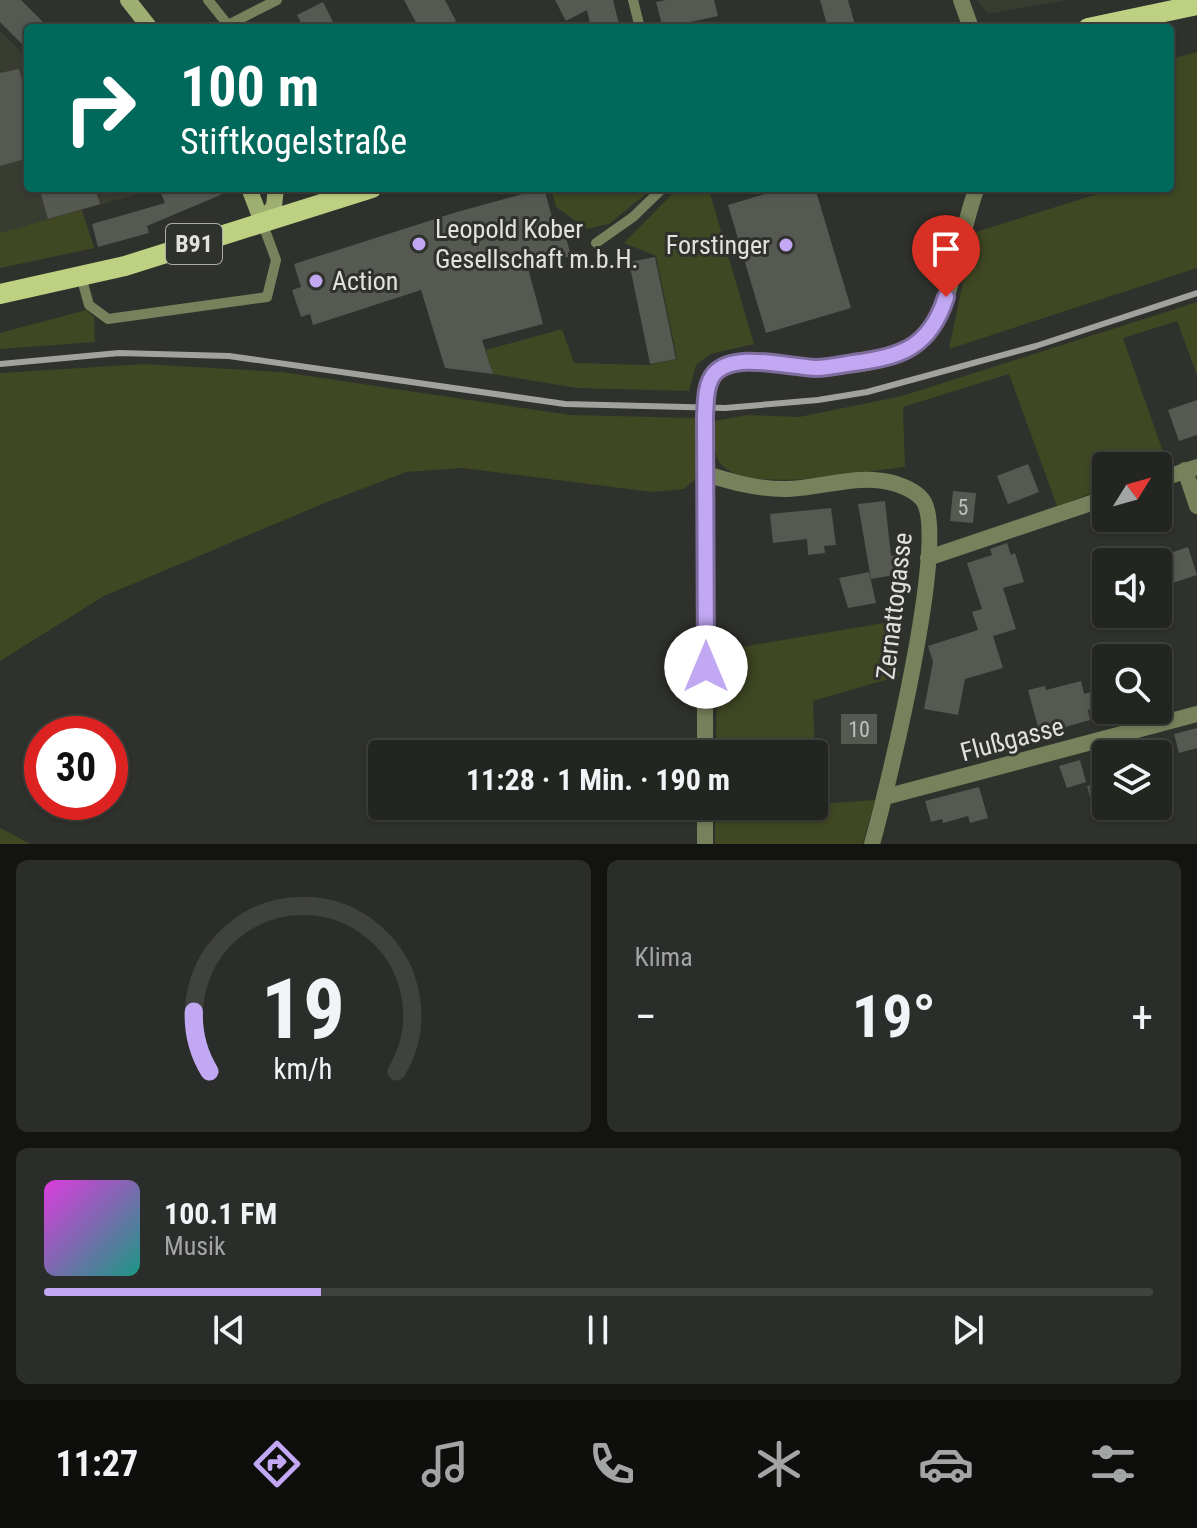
<!DOCTYPE html>
<html lang="de">
<head>
<meta charset="utf-8">
<style>
	:root { --surface:#232521; --page:#2b2d2a; --text:#f1f3f6; --muted:#a3a5a5; --line:#40423f; --accent:#c2a8f3 }
	body { margin:0; font-family:"Roboto Condensed",sans-serif; background:var(--page); color:var(--text); height:100vh; display:flex; flex-direction:column; font-size:30px; white-space:nowrap }
	* { box-sizing:border-box; margin:0 }
	p { font-size:26px; color:var(--muted) }
	.icon { flex:none; width:44px; height:44px; fill:none; stroke:currentColor; stroke-width:2; stroke-linecap:round; stroke-linejoin:round }
	.map { position:relative; height:844px; overflow:hidden }
	.panel { display:flex; flex-direction:column; gap:16px; padding:16px; background:#131412; flex:1 }
	.panel>* { flex:none }
	.banner { position:absolute; left:24px; top:24px; width:1150px; height:168px; border-radius:8px; box-shadow:0 2px 6px #0004,0 0 0 2px var(--line); background:#00695c; color:#fff; overflow:hidden }
	.needle { width:52px; rotate:53deg }
	.tools { position:absolute; left:1092px; top:452px; display:grid; gap:16px }
	.tools a { display:grid; place-items:center; width:80px; height:80px; border-radius:8px; background:var(--surface); box-shadow:0 2px 6px #0004,0 0 0 2px var(--line); font-size:40px }
	.speed { position:absolute; left:24px; top:716px; display:flex; gap:16px; font-size:40px; font-weight:700; text-align:center }
	.speed>* { display:grid; place-content:center; width:104px; height:104px; border-radius:50%; background:var(--surface); box-shadow:0 2px 6px #0004,0 0 0 2px var(--line); line-height:1 }
	.speed .limit { border:12px solid #d22; background:#fff; color:#111 }
	.pin { position:absolute; display:grid; place-items:center; width:68px; height:68px; color:#fff; margin:-82px -34px; border-radius:50% 50% 50% 0; rotate:-45deg; box-shadow:0 0 8px #0007 }
	.pin .icon { rotate:45deg }
	.me { position:absolute; width:88px; margin:-44px; rotate:0deg; stroke-linejoin:round; filter:drop-shadow(0 0 6px #0008) }
	.turn { display:flex; align-items:center; gap:28px; height:168px; padding:0 24px; font-size:36px }
	.turn .icon { width:104px; height:104px; stroke-width:2.5 }
	.turn b { display:block; font-size:56px; line-height:68px }
	.big { font-size:60px; font-weight:700; line-height:1.1 }
	.panel .card { flex:1; display:flex; flex-direction:column; justify-content:center; gap:12px; min-width:0; padding:0 28px; border-radius:12px; background:var(--page) }
	.panel .dial { align-items:center; gap:0 }
	.dial svg { height:208px; overflow:visible; fill:none; stroke:var(--line); stroke-width:7; stroke-linecap:round; text-anchor:middle }
	.dial text { fill:var(--text); stroke:none }
	.song { display:flex; align-items:center; gap:24px }
	.cover { width:96px; height:96px; border-radius:12px; background:linear-gradient(135deg,hsl(300 70% 55%),hsl(170 70% 35%)) }
	.played { height:8px; border-radius:4px; background:linear-gradient(90deg,var(--accent) 25%,var(--line) 25%) }
	.keys { display:flex; justify-content:space-around; direction:ltr }
	.heat { display:flex; justify-content:space-between; align-items:center; font-size:44px; direction:ltr }
	.panel .tiles { flex:1; display:grid; gap:16px; grid-template-columns:1fr 1fr }
	.card:last-child { grid-column:span 2 }
	.trip { position:absolute; left:368px; top:740px; width:460px; height:80px; border-radius:8px; background:var(--surface); box-shadow:0 2px 6px #0004,0 0 0 2px var(--line); font-weight:700; line-height:80px; text-align:center }
	.dock { display:flex; height:128px; justify-content:space-around; align-items:center; background:#0e0f0d; color:var(--muted) }
	.dock .icon { width:56px; height:56px }
	.dock .active { color:var(--accent) }
	.dock b { font-size:36px; color:var(--text) }
	.map>svg:first-child { display:block }
	.built { fill:#393c31 }
	.green { fill:#3f4723 }
	.building { fill:#565852 }
	.lines { fill:none; stroke-linecap:round; stroke-linejoin:round }
	.service { stroke:#77815b; stroke-width:10 }
	.minor { stroke:#77815b; stroke-width:16 }
	.secondary { stroke:#9fae71; stroke-width:16 }
	.primary { stroke:#bed182; stroke-width:20 }
	.rail { stroke:#a1a29f; stroke-width:6 }
	.route-casing { stroke:#7e6d9e; stroke-width:20 }
	.route { stroke:#c2a8f3; stroke-width:14 }
	.poi-dot { fill:#c2a8f3; stroke:#2f312c; stroke-width:3 }
	.labels { text-anchor:middle; stroke-width:6; stroke-linejoin:round; paint-order:stroke }
	.number-label { font-size:22px; fill:#bec0bc }
	.shield { fill:#2f312c; stroke:#acada9; stroke-width:2 }
	.shield-label { font-size:24px; font-weight:bold; fill:#e1e2df }
	.poi-label { font-size:26px; fill:#e1e2df; stroke:#2f312c; text-anchor:start }
	.street-label { font-size:26px; fill:#e1e2df; stroke:#2f312c }
</style>
</head>
<body>
<div class="map">
<svg width="1197" height="844" viewBox="0 0 1197 844">
	<rect width="100%" height="100%" fill="#2f312c"/>
	<path class="built" d="M977,0H1068L988,14Z
		M0,31L28,59V188H132L134,195L82,210L94,248L0,268Z"/>
	<path class="green" d="M1197,52V268L949,349L973,233L1116,188H1170V59Z
		M551,188H653L609,224L587,229L556,207Z
		M678,188L709,190L754,344L710,354L696,365L689,391L577,388L493,374L486,350L562,329L574,363L649,365L677,359L656,256L624,243Z
		M82,210L94,248L0,268V233Z
		M1197,302V375L1177,321L1123,338L1168,466L1158,470V466H1106V488L1057,506L1009,374L903,407L905,467C864,471 745,496 720,463C712,453 714,433 714,421L747,415L799,417L902,396Z
		M86,310L94,317L95,342L0,349V333Z
		M144,364L282,372L571,415L697,418L698,477L684,489L652,492L463,468L406,472L320,505L104,596L0,661V373Z
		M895,621L899,676L813,701L817,804L875,800L863,844H715V806H814V754H716L717,651Z
		M0,828L29,843V844H0Z"/>
	<path class="building" d="M0,0H21L49,28H28V50L0,22Z
		M404,0H445L456,21L442,28H419Z
		M555,0H613L620,28H591L587,10L566,21Z
		M666,0H714L718,16L663,28L656,2Z
		M820,0H848L855,25L828,28Z
		M323,2L336,28H304L297,15Z
		M19,69L28,103V158L0,166V73Z
		M39,188H95L100,204L48,219Z
		M159,188H237L147,226L149,233L98,247L92,224L165,203Z
		M544,188L557,236L565,234L571,256L528,268L543,324L482,340L493,374L445,368L421,290L313,325L310,314L301,317L292,290L301,287L294,264L457,212Z
		M785,188H815L851,308L766,333L728,205Z
		M655,257L676,359L650,364L629,262Z
		M1197,400V435L1179,441L1168,410Z
		M1028,464L1039,492L1008,504L997,476Z
		M953,491L976,493L973,523L950,521Z
		M885,501L891,556L896,555L900,574L871,579L858,504Z
		M831,508L836,545L824,546L825,553L808,555L807,539L773,543L770,514Z
		M1007,543L1011,555L1015,553L1024,582L1003,588L1016,629L993,636L1003,668L965,679L958,715L924,709L933,662L928,646L978,630L972,612L982,609L967,563L992,555L990,549Z
		M1188,547L1197,575L1158,588V557Z
		M869,572L876,603L848,608L839,578Z
		M1081,681L1084,694L1106,688V705L1088,710L1090,720L1040,734L1028,690L1045,686L1046,690Z
		M841,714H877V744H841Z
		M1197,728V748L1179,753L1174,734Z
		M1080,760L1086,782L1067,788L1059,766Z
		M1106,780V796L1091,801L1087,786Z
		M979,787L988,818L970,823L968,816L943,823L942,819L931,822L925,801Z"/>
	<g class="lines">
		<path class="service" d="M208,0L228,25L277,0
			M633,0L640,28
			M596,243L633,217L663,188
			M81,276L89,305L108,319L267,297L276,260L262,222"/>
		<path class="minor" d="M961,0L971,28
			M1185,470L1197,506
			M706,474C732,482 757,489 784,489C820,489 857,473 893,483C903,486 918,492 924,502C948,543 887,790 872,844
			M1158,480L1197,467
			M928,558L1106,498
			M705,754V416C706,403 705,386 713,375C731,352 787,366 814,367C841,369 900,361 920,342C954,312 959,231 977,188
			M885,797L1197,714
			M705,844V806"/>
		<path class="secondary" d="M128,0L150,28
			M249,188L262,222
			M262,222L274,206L276,188"/>
		<path class="primary" d="M1088,28L1197,5
			M0,294L125,266L372,188"/>
		<path class="rail" d="M0,364L119,353L229,356L565,404L725,408L818,400L867,392L1036,346L1197,293"/>
	</g>
	<g class="lines">
		<defs>
			<path id="route" d="M706,667L705,416C706,403 705,385 714,374C733,351 788,367 816,368C828,368 841,365 853,363C902,357 930,347 946,297"/>
		</defs>
		<use href="#route" class="route-casing"/>
		<use href="#route" class="route"/>
	</g>
	<g class="poi-dot">
		<circle cx="419" cy="244" r="8"/>
		<circle cx="786" cy="245" r="8"/>
		<circle cx="316" cy="281" r="8"/>
	</g>
	<g class="labels">
		<g class="number-label">
			<text x="963" y="515">5</text>
			<text x="859" y="737">10</text>
		</g>
		<rect class="shield" x="166" y="224" width="56" height="40" rx="6"/>
		<g class="shield-label">
			<text x="194" y="252">B91</text>
		</g>
		<g class="poi-label">
			<text x="435" y="238">Leopold Kober<tspan x="435" dy="30">Gesellschaft m.b.H.</tspan></text>
			<text x="770" y="254" text-anchor="end">Forstinger</text>
			<text x="332" y="290">Action</text>
		</g>
		<g class="street-label">
			<text transform="translate(894 606) rotate(-83)" y="9">Zernattogasse</text>
			<text transform="translate(1012 739) rotate(-15)" y="9">Flußgasse</text>
		</g>
	</g>
</svg>
<div class="tools">
<a><svg class="needle" viewBox="-14 -14 28 28"><path d="M0-13l5 13h-10z" fill="#e53935"/><path d="M0 13l5-13h-10z" fill="#a3a5a5"/></svg></a>
<a><svg class="icon" aria-label="sound" viewBox="0 0 24 24"><path d="M4 9h4l5-4v14l-5-4H4zM17 9q2 3 0 6"/></svg></a>
<a><svg class="icon" aria-label="search" viewBox="0 0 24 24"><circle cx="10" cy="10" r="6"/><path d="M15 15l6 6"/></svg></a>
<a><svg class="icon" aria-label="layers" viewBox="0 0 24 24"><path d="M12 4l9 5-9 5-9-5zM3 14l9 5 9-5"/></svg></a>
</div>
<div class="speed"><div class="limit">30</div></div>
<div class="pin" style="left:946px;top:297px;background:#d93025"><svg class="icon" aria-label="arrive" viewBox="0 0 24 24"><path d="M6 21V4h12l-3 4 3 4H6"/></svg></div>
<svg class="me" style="left:706px;top:667px" viewBox="-20 -20 40 40"><circle r="19" fill="#fff"/><path d="M0-13L10 11 0 6-10 11z" fill="#c2a8f3"/></svg>
<div class="trip">11:28 · 1 Min. · 190 m</div>
<div class="banner">
<div class="turn"><svg class="icon" aria-label="right" viewBox="0 0 24 24"><path d="M7 20v-9h11M14 6l5 5-5 5"/></svg><div><b>100 m</b>Stiftkogelstraße</div></div>
</div>
</div>
<section class="panel">
<div class="tiles">
<div class="card dial"><svg viewBox="0 0 100 80">
<path d="M14 69A42 42 0 1 1 86 69"/>
<path d="M14 69A42 42 0 0 1 8 46" stroke="#c2a8f3"/>
<text x="50" y="56" font-size="32" font-weight="700">19</text>
<text x="50" y="72" font-size="11">km/h</text>
</svg></div>
<div class="card"><p>Klima</p>
<div class="heat"><a>−</a><b class="big">19°</b><a>+</a></div>
</div>
<div class="card">
<div class="song"><i class="cover"></i><div><b>100.1 FM</b><p>Musik</p></div></div>
<div class="played"></div>
<div class="keys"><svg class="icon" aria-label="previous" viewBox="0 0 24 24"><path d="M18 5L8 12l10 7zM5 5v14"/></svg><svg class="icon" aria-label="pause" viewBox="0 0 24 24"><path d="M8 5v14M16 5v14"/></svg><svg class="icon" aria-label="next" viewBox="0 0 24 24"><path d="M6 5l10 7-10 7zM19 5v14"/></svg></div>
</div>
</div>
</section>
<nav class="dock">
<b>11:27</b>
<svg class="icon active" aria-label="directions" viewBox="0 0 24 24"><path d="M12 3l9 9-9 9-9-9zM9 14v-3h6M13 9l2 2-2 2"/></svg>
<svg class="icon" aria-label="music" viewBox="0 0 24 24"><path d="M9 18V5l10-2v13"/><circle cx="6" cy="18" r="3"/><circle cx="16" cy="16" r="3"/></svg>
<svg class="icon" aria-label="phone" viewBox="0 0 24 24"><path d="M5 4h4l2 5-3 2q2 4 5 5l2-3 5 2v4C11 20 4 13 5 4z"/></svg>
<svg class="icon" aria-label="climate" viewBox="0 0 24 24"><path d="M12 3v18M4 7l16 10M4 17L20 7"/></svg>
<svg class="icon" aria-label="car" viewBox="0 0 24 24"><path d="M5 17H2v-5l4-1 3-4h7l3 4 3 1v5h-3M9 17h6M6 11h13"/><circle cx="7" cy="17" r="2"/><circle cx="17" cy="17" r="2"/></svg>
<svg class="icon" aria-label="filters" viewBox="0 0 24 24"><path d="M4 7h16M4 17h16"/><circle cx="9" cy="7" r="2"/><circle cx="15" cy="17" r="2"/></svg>
</nav>
</body>
</html>
